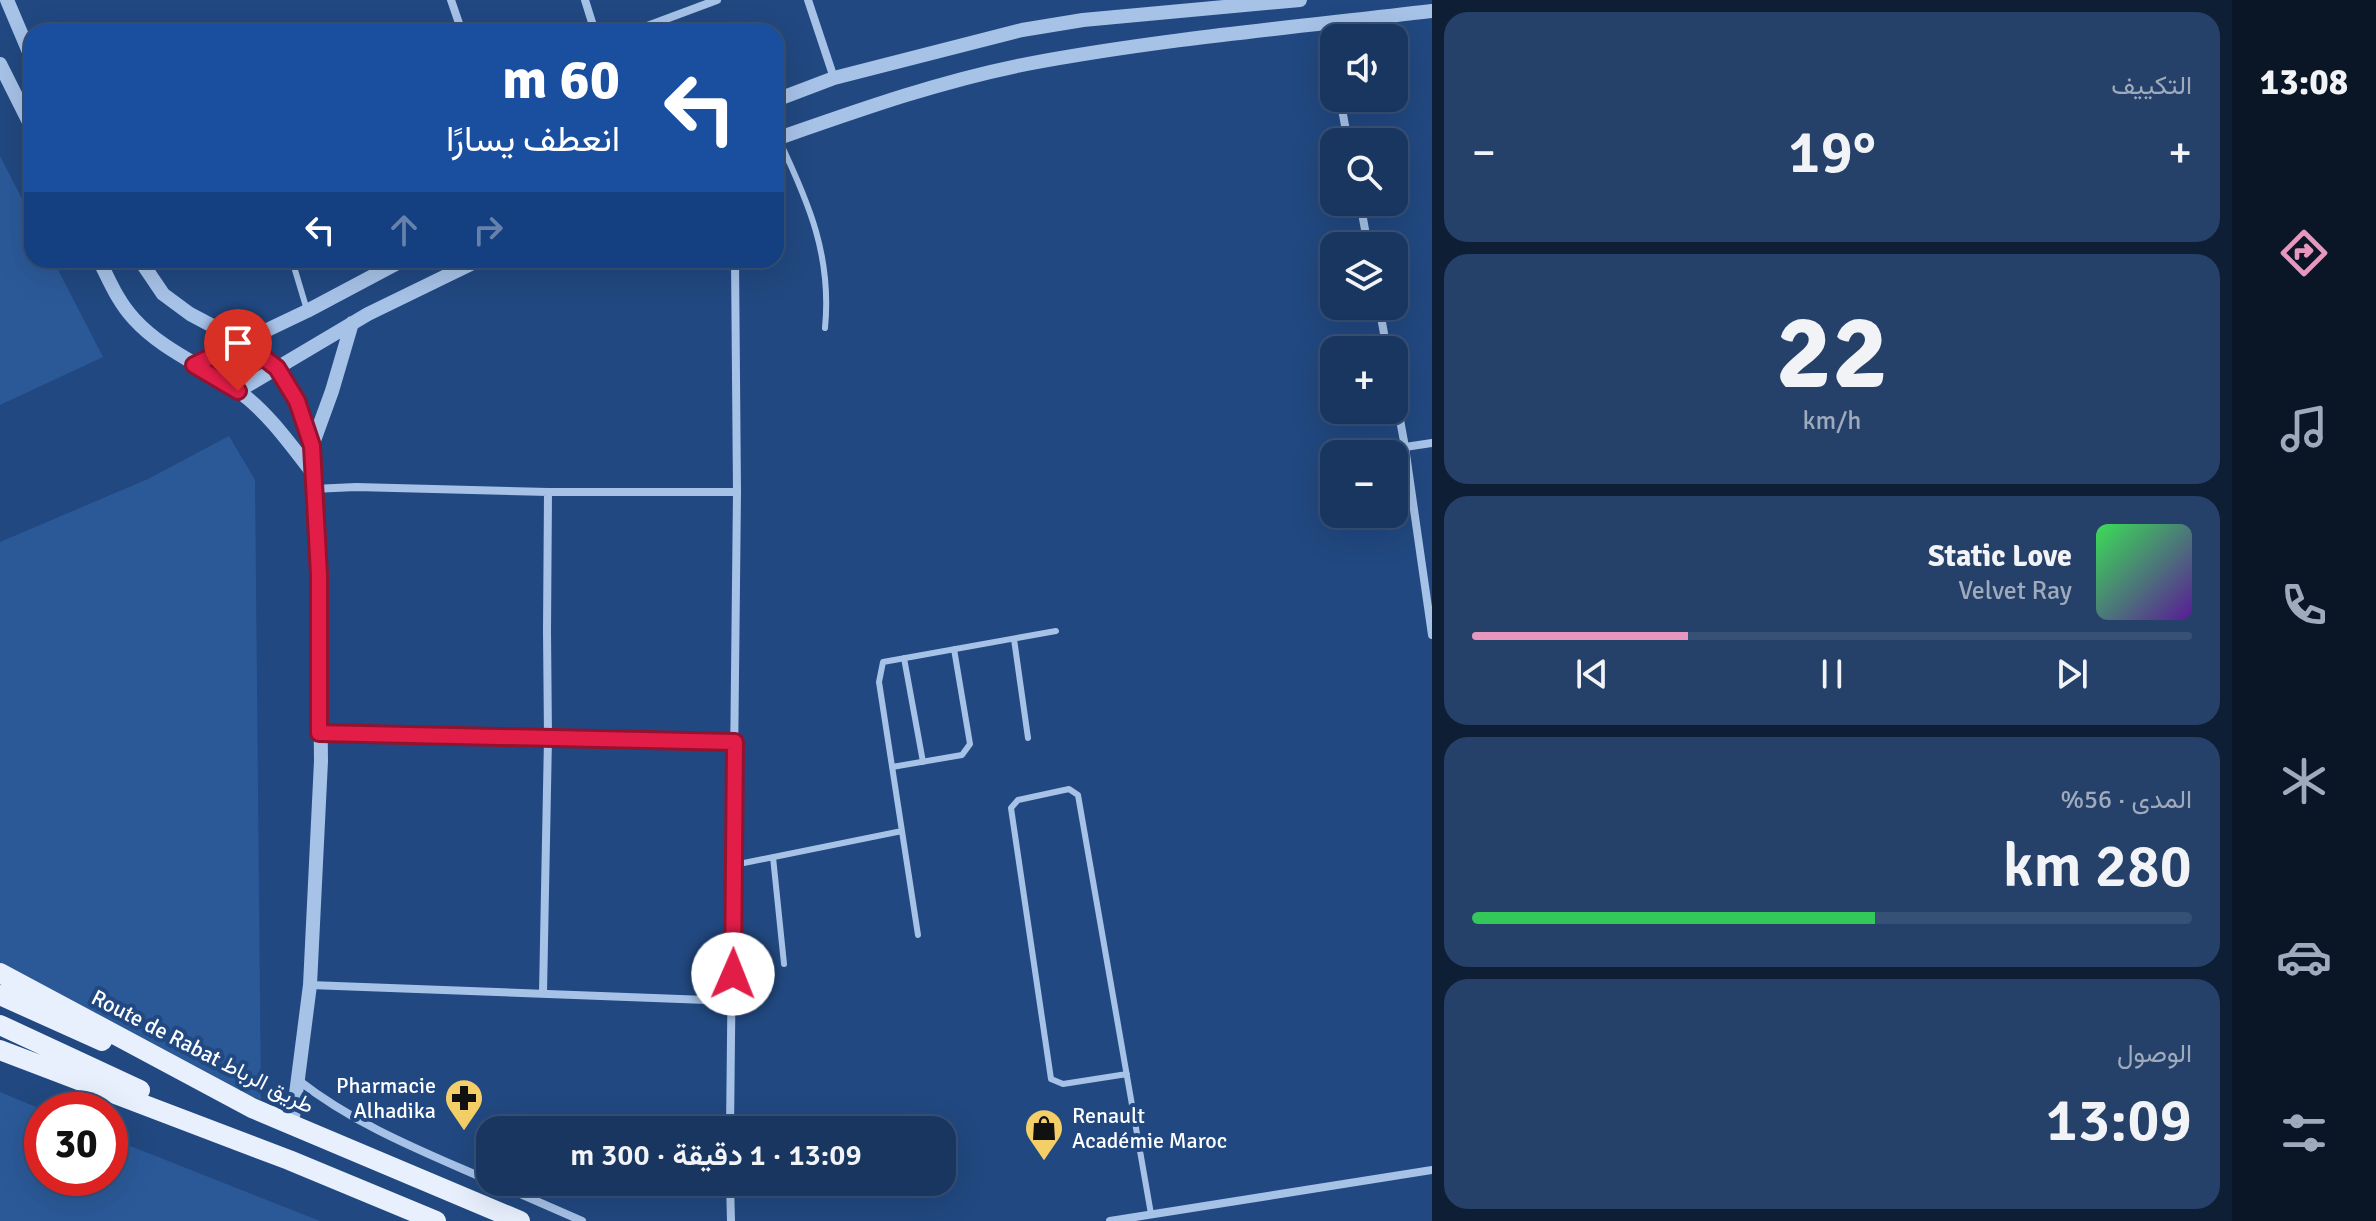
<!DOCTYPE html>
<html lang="ar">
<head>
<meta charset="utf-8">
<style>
	:root { --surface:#193660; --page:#264169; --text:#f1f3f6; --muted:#9fabbd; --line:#375075; --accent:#e797bd }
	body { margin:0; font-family:Signika,Vazirmatn,sans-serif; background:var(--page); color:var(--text); direction:rtl; height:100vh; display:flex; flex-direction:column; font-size:30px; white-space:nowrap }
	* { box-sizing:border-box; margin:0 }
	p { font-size:26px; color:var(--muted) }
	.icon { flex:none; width:44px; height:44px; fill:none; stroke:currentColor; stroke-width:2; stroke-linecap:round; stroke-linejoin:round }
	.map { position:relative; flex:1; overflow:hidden; direction:ltr }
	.sheet { display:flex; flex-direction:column; gap:12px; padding:12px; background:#0e1e35; width:800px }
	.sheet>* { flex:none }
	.guide { position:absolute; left:24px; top:24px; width:760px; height:244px; border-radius:24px; box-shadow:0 8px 32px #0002,0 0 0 2px var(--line); direction:rtl; background:#1a4fa0; color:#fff; overflow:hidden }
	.buttons { position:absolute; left:1320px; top:24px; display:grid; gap:16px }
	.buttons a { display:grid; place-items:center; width:88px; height:88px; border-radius:16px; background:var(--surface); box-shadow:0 8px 32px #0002,0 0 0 2px var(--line); font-size:40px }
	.speed { position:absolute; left:24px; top:1092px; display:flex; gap:16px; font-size:40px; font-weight:700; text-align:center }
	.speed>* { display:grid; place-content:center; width:104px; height:104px; border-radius:50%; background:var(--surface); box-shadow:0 8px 32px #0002,0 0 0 2px var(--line); line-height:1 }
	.speed .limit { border:12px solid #d22; background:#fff; color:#111 }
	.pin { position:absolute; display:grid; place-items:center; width:68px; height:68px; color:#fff; margin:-82px -34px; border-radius:50% 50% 50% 0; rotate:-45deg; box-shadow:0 0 8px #0007 }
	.pin .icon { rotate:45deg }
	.me { position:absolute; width:88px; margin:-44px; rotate:1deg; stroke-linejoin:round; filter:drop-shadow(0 0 6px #0008) }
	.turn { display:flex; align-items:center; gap:28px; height:168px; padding:0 32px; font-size:36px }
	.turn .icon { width:104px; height:104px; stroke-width:2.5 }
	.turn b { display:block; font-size:56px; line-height:68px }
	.lanes { display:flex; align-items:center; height:76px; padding:0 32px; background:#0003; justify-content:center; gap:40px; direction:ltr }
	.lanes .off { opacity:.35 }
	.big { font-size:60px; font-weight:600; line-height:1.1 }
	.sheet .card { flex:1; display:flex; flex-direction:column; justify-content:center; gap:12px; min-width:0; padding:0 28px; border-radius:24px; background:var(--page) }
	.sheet .dial { align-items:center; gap:0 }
	.dial b { font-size:104px; line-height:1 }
	.song { display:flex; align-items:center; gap:24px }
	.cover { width:96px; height:96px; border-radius:12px; background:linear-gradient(135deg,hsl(130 70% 55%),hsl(270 70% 35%)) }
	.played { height:8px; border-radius:4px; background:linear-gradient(90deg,var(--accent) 30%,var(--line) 30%) }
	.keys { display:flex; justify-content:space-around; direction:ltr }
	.heat { display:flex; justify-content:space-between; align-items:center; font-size:44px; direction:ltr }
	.charge { height:12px; border-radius:6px; background:linear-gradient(90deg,#34c759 56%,var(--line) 0) }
	.trip { position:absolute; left:476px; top:1116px; width:480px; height:80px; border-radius:24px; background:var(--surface); box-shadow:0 8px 32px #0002,0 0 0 2px var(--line); font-weight:600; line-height:80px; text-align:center; direction:rtl }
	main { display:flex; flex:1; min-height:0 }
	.tabs { display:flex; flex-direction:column; width:144px; justify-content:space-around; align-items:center; background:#0a1626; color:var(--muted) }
	.tabs .icon { width:56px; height:56px }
	.tabs .current { color:var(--accent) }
	.tabs b { font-size:36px; color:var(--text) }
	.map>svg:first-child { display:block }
	.green { fill:#2b5998 }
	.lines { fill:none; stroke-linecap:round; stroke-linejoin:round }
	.service { stroke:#a6c2e7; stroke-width:6 }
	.minor { stroke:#a6c2e7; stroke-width:8 }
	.tertiary { stroke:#a6c2e7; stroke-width:14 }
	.primary { stroke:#e8f0fd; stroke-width:20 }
	.route-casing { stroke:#92132f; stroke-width:20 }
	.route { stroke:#e11d48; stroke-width:14 }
	.labels { text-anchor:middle; stroke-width:8; stroke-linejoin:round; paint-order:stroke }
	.street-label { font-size:22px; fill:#fff; stroke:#214880 }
	.poi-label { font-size:22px; fill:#fff; stroke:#214880; text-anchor:end }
</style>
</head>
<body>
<main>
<nav class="tabs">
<b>13:08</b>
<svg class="icon current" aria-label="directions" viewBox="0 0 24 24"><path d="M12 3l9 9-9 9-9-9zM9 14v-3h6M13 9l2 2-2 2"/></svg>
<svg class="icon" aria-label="music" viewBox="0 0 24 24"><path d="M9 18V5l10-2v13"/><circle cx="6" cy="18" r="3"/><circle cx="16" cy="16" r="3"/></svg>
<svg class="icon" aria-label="phone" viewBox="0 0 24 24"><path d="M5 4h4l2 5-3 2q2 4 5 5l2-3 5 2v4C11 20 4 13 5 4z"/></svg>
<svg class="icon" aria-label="climate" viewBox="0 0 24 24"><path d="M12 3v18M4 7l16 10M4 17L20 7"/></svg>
<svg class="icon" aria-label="car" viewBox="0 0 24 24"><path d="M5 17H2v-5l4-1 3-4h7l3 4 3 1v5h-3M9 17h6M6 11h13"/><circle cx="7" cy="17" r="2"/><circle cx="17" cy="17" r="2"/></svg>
<svg class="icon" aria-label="filters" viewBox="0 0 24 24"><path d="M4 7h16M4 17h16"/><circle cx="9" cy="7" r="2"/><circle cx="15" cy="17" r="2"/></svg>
</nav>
<section class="sheet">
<div class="card"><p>التكييف</p>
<div class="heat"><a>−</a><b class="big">19°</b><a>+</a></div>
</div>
<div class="card dial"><b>22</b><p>km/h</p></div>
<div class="card">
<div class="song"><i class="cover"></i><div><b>Static Love</b><p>Velvet Ray</p></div></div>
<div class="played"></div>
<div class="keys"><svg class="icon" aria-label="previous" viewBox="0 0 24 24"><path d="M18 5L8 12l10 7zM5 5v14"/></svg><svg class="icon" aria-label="pause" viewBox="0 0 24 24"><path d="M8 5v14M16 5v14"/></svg><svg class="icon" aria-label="next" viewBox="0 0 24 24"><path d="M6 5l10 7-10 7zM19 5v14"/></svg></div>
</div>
<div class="card"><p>المدى · 56%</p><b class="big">280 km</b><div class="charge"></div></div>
<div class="card"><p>الوصول</p><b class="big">13:09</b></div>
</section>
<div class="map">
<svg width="1432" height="1221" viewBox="0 0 1432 1221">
	<rect width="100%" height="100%" fill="#214880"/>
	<path class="green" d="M0,156L32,218V260H53L103,357L0,405Z
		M229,436L255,480L261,1100L0,999V542L148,479Z
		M0,1092L43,1110L42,1178H110V1138L320,1221H0Z"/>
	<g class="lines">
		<path class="service" d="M779,140C809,203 832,257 825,328
			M292,260L307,310
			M1014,639L1028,738
			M904,658L923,762
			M892,767L962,755L970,744L954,649
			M773,857L784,964
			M734,865L902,831
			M918,935L879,682L883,662L1056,631
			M1127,1074L1063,1084L1051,1079L1011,808L1018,800L1069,789L1078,795L1151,1214"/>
		<path class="minor" d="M451,0L462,32
			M585,0L595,32
			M808,0L834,78
			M1326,24L1334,64
			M631,32L717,0
			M1340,98L1348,142
			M1360,202L1368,246
			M1379,306L1387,350
			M1394,387L1405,447L1432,635
			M1405,447L1432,443
			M313,489L356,487L548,492H737
			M320,733L735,742
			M310,985L733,1001
			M543,993L548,738L547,631L548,492
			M298,1080C357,1126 422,1151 490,1181
			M730,1130L737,492L735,260
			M493,1182L582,1221
			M730,1182L731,1221
			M1110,1221L1432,1170"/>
		<path class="tertiary" d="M7,0L32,59
			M0,64L32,128
			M776,100L834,78L1022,30L1083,20L1300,0
			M776,139C859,110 940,81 1027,64C1160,39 1297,27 1432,11
			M99,260C109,280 118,302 134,319C164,352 207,367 241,393C269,414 290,444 312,472
			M140,260L163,294L190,314L243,342L277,368L297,401L312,446V472L319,575L321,761L310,985L292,1125
			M194,365L307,311L403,260
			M238,391L368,314L479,260
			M312,446L332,391L352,323"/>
		<path class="primary" d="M0,973L252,1108L520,1221
			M0,995L102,1041
			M0,1025L140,1090
			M0,1050L289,1160L436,1221"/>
	</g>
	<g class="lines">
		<defs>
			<path id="route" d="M238,391L194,365L243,342L277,368L297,401L312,446L319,575V733L735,742L733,974"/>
		</defs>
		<use href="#route" class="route-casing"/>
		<use href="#route" class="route"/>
	</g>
	<defs>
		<symbol id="pharmacy-pin" viewBox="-11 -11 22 30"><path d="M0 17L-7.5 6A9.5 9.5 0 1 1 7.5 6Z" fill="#f4cf67" stroke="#214880"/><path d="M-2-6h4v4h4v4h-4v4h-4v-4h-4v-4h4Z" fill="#111"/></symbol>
		<symbol id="shop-pin" viewBox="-11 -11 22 30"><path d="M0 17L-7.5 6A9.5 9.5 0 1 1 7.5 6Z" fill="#f4cf67" stroke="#214880"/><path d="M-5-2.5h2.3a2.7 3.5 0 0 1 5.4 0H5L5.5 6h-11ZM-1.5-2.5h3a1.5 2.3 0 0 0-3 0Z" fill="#111"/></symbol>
	</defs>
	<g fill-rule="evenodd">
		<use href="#pharmacy-pin" x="442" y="1076" width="44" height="60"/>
		<use href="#shop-pin" x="1022" y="1106" width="44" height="60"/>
	</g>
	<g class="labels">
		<g class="street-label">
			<text transform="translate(203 1051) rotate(27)" y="8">Route de Rabat طريق الرباط</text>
		</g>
		<g class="poi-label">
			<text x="436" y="1093">Pharmacie<tspan x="436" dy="25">Alhadika</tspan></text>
			<text x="1072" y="1123" text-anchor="start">Renault<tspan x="1072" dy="25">Académie Maroc</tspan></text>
		</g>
	</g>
</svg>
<div class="buttons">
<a><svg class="icon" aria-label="sound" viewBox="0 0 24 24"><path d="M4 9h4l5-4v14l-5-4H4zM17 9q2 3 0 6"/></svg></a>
<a><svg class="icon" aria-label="search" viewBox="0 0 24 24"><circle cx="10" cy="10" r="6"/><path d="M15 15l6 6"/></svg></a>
<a><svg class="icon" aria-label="layers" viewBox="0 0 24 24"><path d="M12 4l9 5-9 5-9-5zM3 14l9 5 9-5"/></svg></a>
<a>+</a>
<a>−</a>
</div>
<div class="speed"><div class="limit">30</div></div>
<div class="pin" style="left:238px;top:391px;background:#d93025"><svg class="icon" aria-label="arrive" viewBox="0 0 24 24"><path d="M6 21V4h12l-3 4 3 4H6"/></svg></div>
<svg class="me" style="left:733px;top:974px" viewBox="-20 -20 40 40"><circle r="19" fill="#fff"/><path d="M0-13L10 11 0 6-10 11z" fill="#e11d48"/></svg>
<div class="trip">13:09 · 1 دقيقة · 300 m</div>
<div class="guide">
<div class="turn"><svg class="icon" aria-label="left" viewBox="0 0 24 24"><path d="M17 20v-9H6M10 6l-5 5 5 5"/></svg><div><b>60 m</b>انعطف يسارًا</div></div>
<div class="lanes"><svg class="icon" aria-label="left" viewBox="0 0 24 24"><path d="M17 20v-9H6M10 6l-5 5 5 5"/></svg><svg class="icon off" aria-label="ahead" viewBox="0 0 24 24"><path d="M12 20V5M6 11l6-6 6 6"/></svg><svg class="icon off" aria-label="right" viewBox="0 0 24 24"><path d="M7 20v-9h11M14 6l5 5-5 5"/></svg></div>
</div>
</div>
</main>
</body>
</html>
